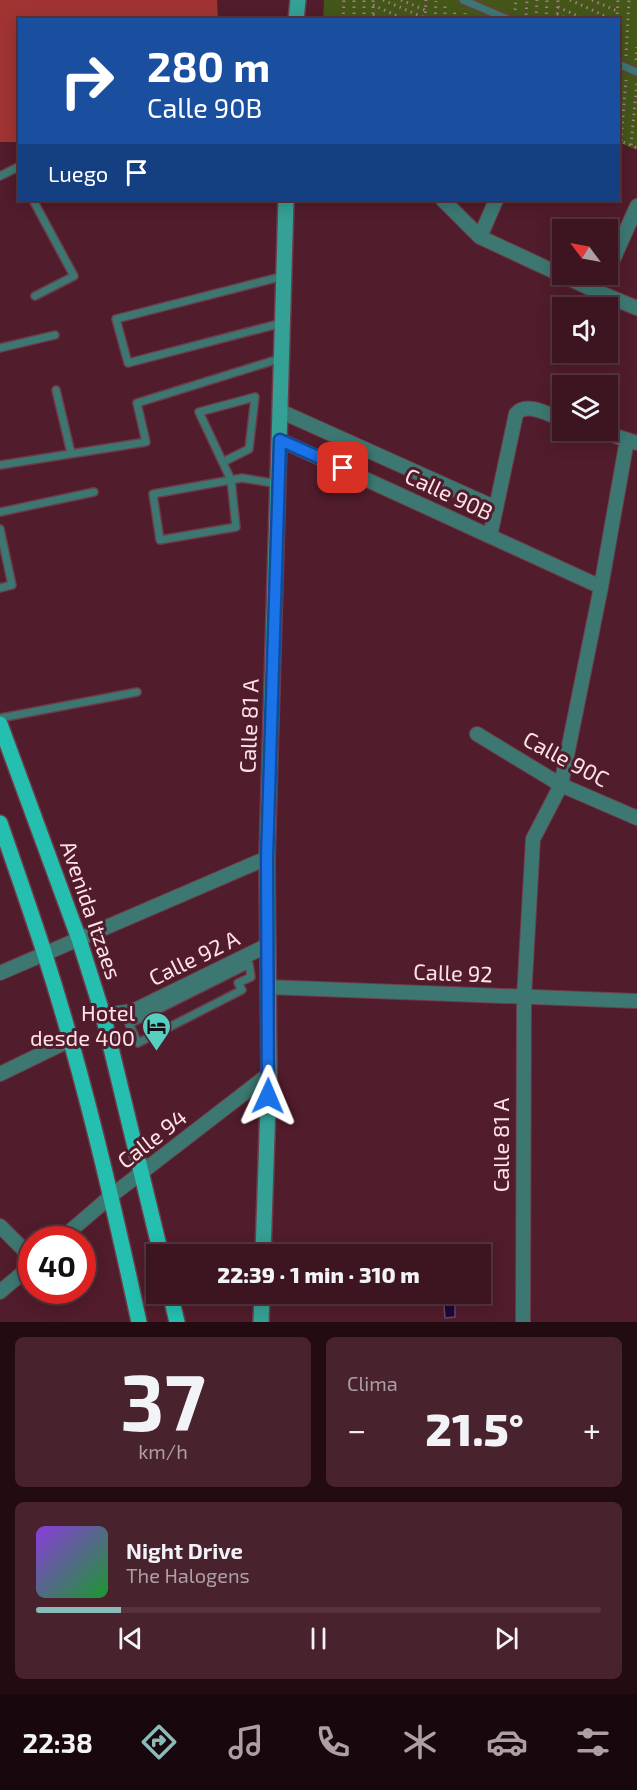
<!DOCTYPE html>
<html lang="es">
<head>
<meta charset="utf-8">
<style>
	:root { --surface:#3d1520; --page:#48222d; --text:#f1f3f6; --muted:#ad9fa5; --line:#56343e; --accent:#8bbbb9 }
	body { margin:0; font-family:"Exo 2",sans-serif; background:var(--page); color:var(--text); height:100vh; display:flex; flex-direction:column; font-size:22px; white-space:nowrap }
	* { box-sizing:border-box; margin:0 }
	p { font-size:20px; color:var(--muted) }
	.icon { flex:none; width:33px; height:33px; fill:none; stroke:currentColor; stroke-width:2; stroke-linecap:round; stroke-linejoin:round }
	.map { position:relative; height:1322px; overflow:hidden }
	.drawer { display:flex; flex-direction:column; gap:15px; padding:15px; background:#220c12; flex:1 }
	.drawer>* { flex:none }
	.guide { position:absolute; left:18px; top:18px; width:602px; height:183px; border-radius:0px; box-shadow:0 3px 15px #0003,0 0 0 2px var(--line); background:#1a4fa0; color:#fff; overflow:hidden }
	.needle { width:39px; rotate:302deg }
	.fabs { position:absolute; left:552px; top:219px; display:grid; gap:12px }
	.fabs a { display:grid; place-items:center; width:66px; height:66px; border-radius:0px; background:var(--surface); box-shadow:0 3px 15px #0003,0 0 0 2px var(--line); font-size:30px }
	.speed { position:absolute; left:18px; top:1226px; display:flex; gap:12px; font-size:30px; font-weight:700; text-align:center }
	.speed>* { display:grid; place-content:center; width:78px; height:78px; border-radius:50%; background:var(--surface); box-shadow:0 3px 15px #0003,0 0 0 2px var(--line); line-height:1 }
	.speed .limit { border:9px solid #d22; background:#fff; color:#111 }
	.pin { position:absolute; display:grid; place-items:center; width:51px; height:51px; color:#fff; margin:-26px; border-radius:12px; box-shadow:0 3px 9px #0006 }
	.me { position:absolute; width:66px; margin:-33px; rotate:1deg; stroke-linejoin:round; filter:drop-shadow(0 0 4px #0008) }
	.turn { display:flex; align-items:center; gap:21px; height:126px; padding:0 30px; font-size:27px }
	.turn .icon { width:78px; height:78px; stroke-width:2.5 }
	.turn b { display:block; font-size:42px; line-height:51px }
	.then { display:flex; align-items:center; height:57px; padding:0 30px; background:#0003; gap:12px; font-size:22px }
	.big { font-size:45px; font-weight:800; line-height:1.1 }
	.drawer .card { flex:1; display:flex; flex-direction:column; justify-content:center; gap:9px; min-width:0; padding:0 21px; border-radius:9px; background:var(--page) }
	.drawer .dial { align-items:center; gap:0 }
	.dial b { font-size:78px; line-height:1 }
	.song { display:flex; align-items:center; gap:18px }
	.cover { width:72px; height:72px; border-radius:9px; background:linear-gradient(135deg,hsl(270 70% 55%),hsl(130 70% 35%)) }
	.played { height:6px; border-radius:3px; background:linear-gradient(90deg,var(--accent) 15%,var(--line) 15%) }
	.keys { display:flex; justify-content:space-around; direction:ltr }
	.heat { display:flex; justify-content:space-between; align-items:center; font-size:33px; direction:ltr }
	.drawer .tiles { flex:1; display:grid; gap:15px; grid-template-columns:1fr 1fr }
	.card:last-child { grid-column:span 2 }
	.trip { position:absolute; left:146px; top:1244px; width:345px; height:60px; border-radius:0px; background:var(--surface); box-shadow:0 3px 15px #0003,0 0 0 2px var(--line); font-weight:800; line-height:60px; text-align:center }
	.tab-bar { display:flex; height:96px; justify-content:space-around; align-items:center; background:#18080d; color:var(--muted) }
	.tab-bar .icon { width:42px; height:42px }
	.tab-bar .selected { color:var(--accent) }
	.tab-bar b { font-size:27px; color:var(--text) }
	.map>svg:first-child { display:block }
	.green { fill:#445719 }
	.water { fill:#200635; stroke:#63486a; stroke-width:1.5 }
	.building { fill:#9f3433 }
	.lines { fill:none; stroke-linecap:round; stroke-linejoin:round }
	.lane-casing { stroke:#6d3c49; stroke-width:10 }
	.street-casing { stroke:#6d3c49; stroke-width:16 }
	.secondary-casing { stroke:#6d3c49; stroke-width:18 }
	.primary-casing { stroke:#6d3c49; stroke-width:18 }
	.path { stroke:#a57c86; stroke-width:3; stroke-dasharray:1.5 4.5; stroke-linecap:butt }
	.lane { stroke:#3c7871; stroke-width:7 }
	.street { stroke:#3c7871; stroke-width:14 }
	.secondary { stroke:#35a095; stroke-width:15 }
	.primary { stroke:#25bfb0; stroke-width:15 }
	.route-casing { stroke:#114b97; stroke-width:15 }
	.route { stroke:#1a73e8; stroke-width:10 }
	.labels { text-anchor:middle; stroke-width:6; stroke-linejoin:round; paint-order:stroke }
	.street-label { font-size:22px; fill:#ffe2e7; stroke:#511c2b }
	.poi-label { font-size:22px; fill:#ffe2e7; stroke:#511c2b; text-anchor:end }
</style>
</head>
<body>
<div class="map">
<svg width="637" height="1322" viewBox="0 0 637 1322">
	<rect width="100%" height="100%" fill="#511c2b"/>
	<path class="green" d="M324,0H637V150L618,142V20H323Z"/>
	<path class="water" d="M449,1299L455,1306V1317L445,1318L444,1306Z"/>
	<path class="building" d="M0,0H217L218,20H20V142H0Z"/>
	<g class="lines">
		<defs>
			<path id="lane" d="M463,0L510,20
				M618,64L637,72
				M0,176L20,166
				M33,200L74,276L35,296
				M282,323L128,363L116,319L284,276
				M0,348L55,335
				M56,390L71,453
				M223,462L249,449L255,397L199,412L231,480L236,527L160,540L153,494L231,480L242,478L279,484
				M0,465L146,442L137,403L282,358
				M0,512L94,492
				M0,529L12,585L0,588
				M0,718L137,692
				M249,964L251,977L238,983L242,990L138,1043L129,1024Z"/>
			<path id="street" d="M443,200L480,237L598,292L637,308
				M480,237L496,200
				M608,271L637,206
				M280,411L496,508
				M597,430L637,443
				M280,440L601,587
				M490,536L516,414C526,401 549,415 562,419
				M477,734L561,785L637,818
				M0,973L267,858
				M267,987L637,1001
				M103,1015L133,1011L268,945
				M0,1074L70,1040
				M0,1226L32,1258
				M61,1239L111,1196L269,1074
				M0,1292L32,1265
				M523,1322L524,997L533,839L561,785L601,587L627,440"/>
			<path id="secondary" d="M296,20L298,0
				M263,1254L269,1074L267,858L286,200
				M261,1322L262,1293"/>
			<path id="primary" d="M0,724L79,939L103,1015L161,1254
				M0,823C15,866 30,909 44,952C83,1073 112,1198 139,1322
				M170,1293L177,1322"/>
		</defs>
		<use href="#lane" class="lane-casing"/>
		<use href="#street" class="street-casing"/>
		<use href="#secondary" class="secondary-casing"/>
		<use href="#primary" class="primary-casing"/>
		<path class="path" d="M383,0L425,18
			M401,0L425,10
			M570,0L614,20
			M592,0L617,11
			M373,5L406,20
			M558,7L587,20
			M515,10L516,0
			M557,14L569,20
			M373,15L383,20
			M526,15L527,0
			M425,19L426,0
			M536,19L537,0
			M343,20L344,0
			M354,20V0
			M364,20V0
			M373,20V0
			M435,20L436,1
			M445,20V5
			M454,20L455,9
			M464,20L465,13
			M546,20L547,0
			M557,20L558,0
			M617,20L618,0
			M626,56L629,0
			M636,60L637,47
			M618,140L637,148
			M621,141L626,80
			M631,145L637,83"/>
		<use href="#lane" class="lane"/>
		<use href="#street" class="street"/>
		<use href="#secondary" class="secondary"/>
		<use href="#primary" class="primary"/>
	</g>
	<g class="lines">
		<defs>
			<path id="route" d="M268,1096L267,858L280,440L343,468"/>
		</defs>
		<use href="#route" class="route-casing"/>
		<use href="#route" class="route"/>
	</g>
	<defs>
		<symbol id="hotel-pin" viewBox="-11 -11 22 30"><path d="M0 17L-7.5 6A9.5 9.5 0 1 1 7.5 6Z" fill="#58cec0" stroke="#511c2b"/><path d="M-6-4.5h1.5V1H6V5H4.5V3h-9V5H-6ZM-4 0a1.8 1.8 0 1 1 3.6 0ZM.5 0V-2.5h3Q6-2.5 6 0Z" fill="#111"/></symbol>
	</defs>
	<g fill-rule="evenodd">
		<use href="#hotel-pin" x="140" y="1010" width="33" height="45"/>
	</g>
	<g class="labels">
		<g class="street-label">
			<text transform="translate(449 494) rotate(25)" y="8">Calle 90B</text>
			<text transform="translate(249 726) rotate(-88)" y="8">Calle 81 A</text>
			<text transform="translate(566 759) rotate(28)" y="8">Calle 90C</text>
			<text transform="translate(91 910) rotate(71)" y="8">Avenida Itzaes</text>
			<text transform="translate(194 958) rotate(-26)" y="8">Calle 92 A</text>
			<text transform="translate(453 973) rotate(2)" y="8">Calle 92</text>
			<text transform="translate(152 1139) rotate(-38)" y="8">Calle 94</text>
			<text transform="translate(501 1145) rotate(-90)" y="8">Calle 81 A</text>
		</g>
		<g class="poi-label">
			<text x="135" y="1021">Hotel<tspan x="135" dy="25">desde 400</tspan></text>
		</g>
	</g>
</svg>
<div class="fabs">
<a><svg class="needle" viewBox="-14 -14 28 28"><path d="M0-13l5 13h-10z" fill="#e53935"/><path d="M0 13l5-13h-10z" fill="#ad9fa5"/></svg></a>
<a><svg class="icon" aria-label="sound" viewBox="0 0 24 24"><path d="M4 9h4l5-4v14l-5-4H4zM17 9q2 3 0 6"/></svg></a>
<a><svg class="icon" aria-label="layers" viewBox="0 0 24 24"><path d="M12 4l9 5-9 5-9-5zM3 14l9 5 9-5"/></svg></a>
</div>
<div class="speed"><div class="limit">40</div></div>
<div class="pin" style="left:343px;top:468px;background:#d93025"><svg class="icon" aria-label="arrive" viewBox="0 0 24 24"><path d="M6 21V4h12l-3 4 3 4H6"/></svg></div>
<svg class="me" style="left:268px;top:1096px" viewBox="-20 -20 40 40"><path d="M0-17L14 15 0 8-14 15z" fill="#1a73e8" stroke="#fff" stroke-width="4"/></svg>
<div class="trip">22:39 · 1 min · 310 m</div>
<div class="guide">
<div class="turn"><svg class="icon" aria-label="right" viewBox="0 0 24 24"><path d="M7 20v-9h11M14 6l5 5-5 5"/></svg><div><b>280 m</b>Calle 90B</div></div>
<div class="then">Luego<svg class="icon" aria-label="arrive" viewBox="0 0 24 24"><path d="M6 21V4h12l-3 4 3 4H6"/></svg></div>
</div>
</div>
<section class="drawer">
<div class="tiles">
<div class="card dial"><b>37</b><p>km/h</p></div>
<div class="card"><p>Clima</p>
<div class="heat"><a>−</a><b class="big">21.5°</b><a>+</a></div>
</div>
<div class="card">
<div class="song"><i class="cover"></i><div><b>Night Drive</b><p>The Halogens</p></div></div>
<div class="played"></div>
<div class="keys"><svg class="icon" aria-label="previous" viewBox="0 0 24 24"><path d="M18 5L8 12l10 7zM5 5v14"/></svg><svg class="icon" aria-label="pause" viewBox="0 0 24 24"><path d="M8 5v14M16 5v14"/></svg><svg class="icon" aria-label="next" viewBox="0 0 24 24"><path d="M6 5l10 7-10 7zM19 5v14"/></svg></div>
</div>
</div>
</section>
<nav class="tab-bar">
<b>22:38</b>
<svg class="icon selected" aria-label="directions" viewBox="0 0 24 24"><path d="M12 3l9 9-9 9-9-9zM9 14v-3h6M13 9l2 2-2 2"/></svg>
<svg class="icon" aria-label="music" viewBox="0 0 24 24"><path d="M9 18V5l10-2v13"/><circle cx="6" cy="18" r="3"/><circle cx="16" cy="16" r="3"/></svg>
<svg class="icon" aria-label="phone" viewBox="0 0 24 24"><path d="M5 4h4l2 5-3 2q2 4 5 5l2-3 5 2v4C11 20 4 13 5 4z"/></svg>
<svg class="icon" aria-label="climate" viewBox="0 0 24 24"><path d="M12 3v18M4 7l16 10M4 17L20 7"/></svg>
<svg class="icon" aria-label="car" viewBox="0 0 24 24"><path d="M5 17H2v-5l4-1 3-4h7l3 4 3 1v5h-3M9 17h6M6 11h13"/><circle cx="7" cy="17" r="2"/><circle cx="17" cy="17" r="2"/></svg>
<svg class="icon" aria-label="filters" viewBox="0 0 24 24"><path d="M4 7h16M4 17h16"/><circle cx="9" cy="7" r="2"/><circle cx="15" cy="17" r="2"/></svg>
</nav>
</body>
</html>
